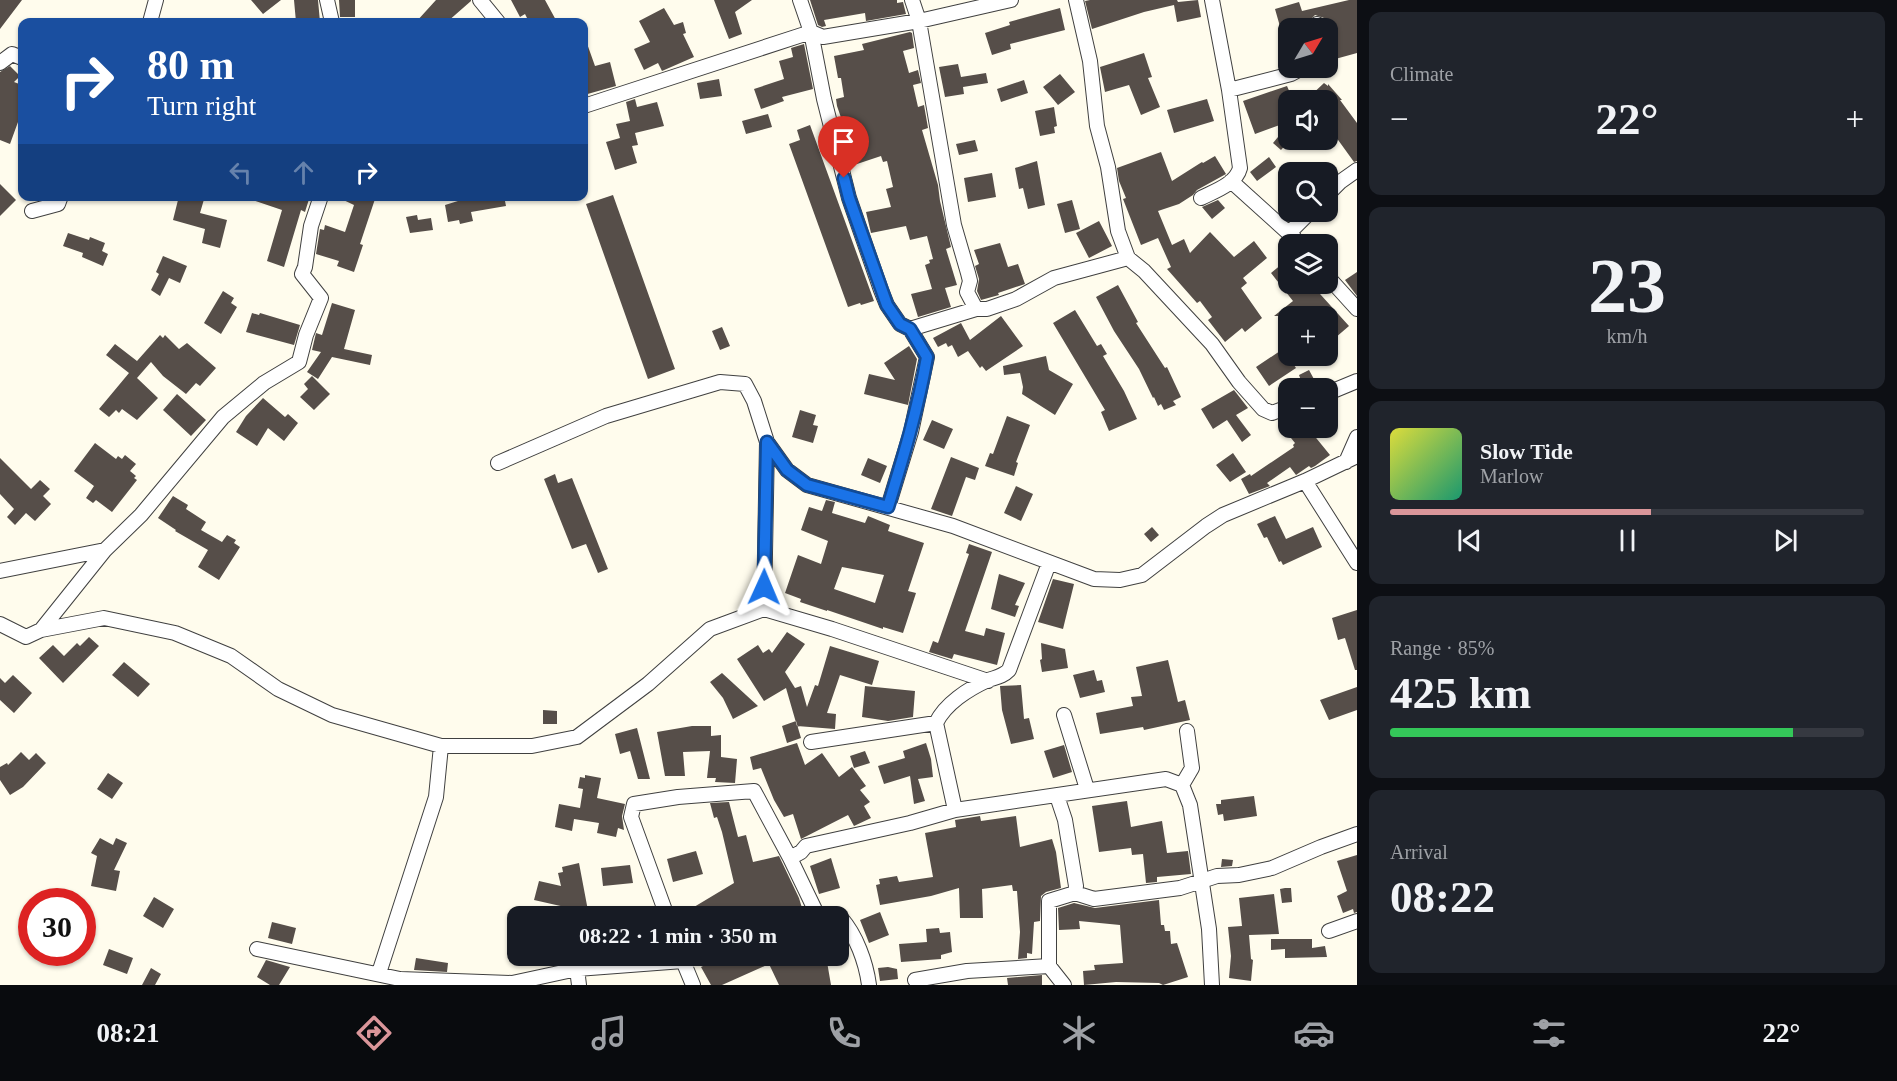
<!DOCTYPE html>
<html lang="en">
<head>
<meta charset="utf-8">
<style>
	:root { --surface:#171b24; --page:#20242c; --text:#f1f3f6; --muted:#9ea1a6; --line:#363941; --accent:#da969a }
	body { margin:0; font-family:"Times New Roman",serif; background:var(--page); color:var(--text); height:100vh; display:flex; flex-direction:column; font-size:22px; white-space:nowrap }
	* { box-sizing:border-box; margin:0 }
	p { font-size:20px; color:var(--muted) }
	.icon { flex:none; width:33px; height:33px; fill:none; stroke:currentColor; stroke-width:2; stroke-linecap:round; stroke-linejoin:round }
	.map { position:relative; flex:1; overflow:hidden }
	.side { display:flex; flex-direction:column; gap:12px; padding:12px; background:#0d0f14; width:540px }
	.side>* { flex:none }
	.guide { position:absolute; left:18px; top:18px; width:570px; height:183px; border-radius:12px; box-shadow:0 2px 4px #0004; background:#1a4fa0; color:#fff; overflow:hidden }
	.needle { width:39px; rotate:52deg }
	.buttons { position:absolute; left:1278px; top:18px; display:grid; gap:12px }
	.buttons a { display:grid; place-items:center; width:60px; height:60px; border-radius:12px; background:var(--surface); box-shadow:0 2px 4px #0004; font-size:30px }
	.speed { position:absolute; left:18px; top:888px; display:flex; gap:12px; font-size:30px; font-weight:700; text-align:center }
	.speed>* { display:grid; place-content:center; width:78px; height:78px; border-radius:50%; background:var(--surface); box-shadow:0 2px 4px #0004; line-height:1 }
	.speed .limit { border:9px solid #d22; background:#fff; color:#111 }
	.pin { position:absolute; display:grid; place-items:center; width:51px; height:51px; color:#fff; margin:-62px -26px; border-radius:50% 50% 50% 0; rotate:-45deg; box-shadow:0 0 6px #0007 }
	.pin .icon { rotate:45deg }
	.me { position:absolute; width:66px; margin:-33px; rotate:1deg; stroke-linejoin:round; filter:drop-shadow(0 0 4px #0008) }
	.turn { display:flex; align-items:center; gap:21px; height:126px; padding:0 30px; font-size:27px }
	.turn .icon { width:78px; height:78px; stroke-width:2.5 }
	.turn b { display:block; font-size:42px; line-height:51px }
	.lanes { display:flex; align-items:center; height:57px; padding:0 30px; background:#0003; justify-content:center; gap:30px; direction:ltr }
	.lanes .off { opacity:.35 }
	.big { font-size:45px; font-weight:800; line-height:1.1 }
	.side .tile { flex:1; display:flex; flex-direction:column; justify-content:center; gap:9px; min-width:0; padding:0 21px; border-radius:12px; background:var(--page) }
	.side .dial { align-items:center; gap:0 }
	.dial b { font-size:78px; line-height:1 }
	.song { display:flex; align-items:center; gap:18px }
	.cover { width:72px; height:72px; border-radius:9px; background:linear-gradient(135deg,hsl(60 70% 55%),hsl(160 70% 35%)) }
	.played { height:6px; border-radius:3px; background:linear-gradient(90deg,var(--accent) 55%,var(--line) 55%) }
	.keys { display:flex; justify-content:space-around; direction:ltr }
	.heat { display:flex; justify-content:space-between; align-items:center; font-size:33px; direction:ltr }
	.charge { height:9px; border-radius:4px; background:linear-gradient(90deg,#34c759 85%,var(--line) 0) }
	.trip { position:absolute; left:507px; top:906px; width:342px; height:60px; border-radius:12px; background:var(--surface); box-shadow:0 2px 4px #0004; font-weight:800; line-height:60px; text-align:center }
	.menu { display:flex; height:96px; justify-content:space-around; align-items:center; background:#090b0e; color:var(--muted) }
	.menu .icon { width:42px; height:42px }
	.menu .active { color:var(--accent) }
	.menu b { font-size:27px; color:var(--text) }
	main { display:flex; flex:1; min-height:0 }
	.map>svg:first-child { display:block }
	.building { fill:#564e49; fill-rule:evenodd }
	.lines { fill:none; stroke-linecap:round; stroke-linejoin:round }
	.minor-casing { stroke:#404040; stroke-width:16 }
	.minor { stroke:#fff; stroke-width:14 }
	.route-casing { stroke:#114b97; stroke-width:15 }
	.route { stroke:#1a73e8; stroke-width:10 }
</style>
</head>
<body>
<main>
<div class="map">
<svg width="1357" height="985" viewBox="0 0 1357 985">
	<rect width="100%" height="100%" fill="#fffced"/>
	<path class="building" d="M0,0H22L0,29Z
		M251,0H281L263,14Z
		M294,0H318L320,22H296Z
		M339,0H355V17H340Z
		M436,0H471V1L447,22H416Z
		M511,0H545L557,22H529L525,14L520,17Z
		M714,0H752L735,12L742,34L729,39Z
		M810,0H897V3L903,2L906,14L866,21L865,13L824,20L826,26L822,27L818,25Z
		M1090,0H1177L1178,2L1198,0L1201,17L1177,22L1174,5L1144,12L1092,29L1085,1Z
		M1349,0H1357V53L1328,61V26L1326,27L1324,18L1315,15L1308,22L1281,30L1275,9L1299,2L1302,11Z
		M664,8L674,25L683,22L686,33L683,34L694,57L662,71L658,63L644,70L634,49L650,42L639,21Z
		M1060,8L1065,30L1010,44L1011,49L992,55L985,33L1010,25L1009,22Z
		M910,32L912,33L914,48L903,51L909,73L918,70L921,83L913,85L918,107L924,105L928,128L922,130L938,185L940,201L951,247L946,249L957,285L945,288L951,307L918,317L911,294L932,289L925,265L930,263L929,260L933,259L927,236L910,240L906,226L871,233L866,212L891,207L886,189L893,187L887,161L883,162L881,156L857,164L837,106L836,99L844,97L841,78H838L834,56L864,50L862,44Z
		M584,38H585L595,66L610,62L616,86L584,95Z
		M804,44L813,89L782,97L784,101L761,109L754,89L784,79L779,61L793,57L791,48Z
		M1144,53L1152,77L1148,78L1160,107L1141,115L1129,85L1105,92L1100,67Z
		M958,64L961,77L986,73L988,83L963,87L964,94L945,97L939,67Z
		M10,66L20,76L14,82L22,85V111L10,144L0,140V72Z
		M1060,74L1075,92L1058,105L1043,87Z
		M719,79L722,96L700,99L697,83Z
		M1024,80L1028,93L1001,102L997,89Z
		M1324,83L1328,86V84L1342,100H1340L1357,123V161L1354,162L1328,126V100H1306Z
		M1287,86L1293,100H1288V122L1255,134L1243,101Z
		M635,99L637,107L657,102L664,126L635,133L638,145L632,146L637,163L615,170L606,142L620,138L616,124L630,121L626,102Z
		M1207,99L1214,121L1174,133L1167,110Z
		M1054,107L1057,126L1054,127L1055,133L1040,136L1035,111Z
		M768,114L772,127L746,134L742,121Z
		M810,125L874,301L861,305L860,303L848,307L789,144L800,140L797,130Z
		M1288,125V142L1281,150L1273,143Z
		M975,140L978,151L959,155L956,144Z
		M1161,152L1172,181L1202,162L1203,163L1215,156L1226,174L1197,190L1193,195L1179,204L1158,211L1172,245L1184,239L1190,253L1210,232L1234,257L1254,241L1267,258L1243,278L1247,283L1241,288L1262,318L1245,332L1242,328L1225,342L1208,320L1212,317L1200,301L1197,303L1167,269L1171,267L1158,238L1141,245L1123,199L1126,198L1119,181L1117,168Z
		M1269,157L1276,167L1257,181L1250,172Z
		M1037,161L1045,205L1028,209L1023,188L1019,189L1015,168Z
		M992,173L996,197L968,202L964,178Z
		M0,184L16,200L0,216Z
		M613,195L675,369L648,379L586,204Z
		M179,196H205L200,213L227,220L220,248L202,243L205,229L173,220Z
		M248,196H310L305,212L301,210L284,267L267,261L282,210L247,198Z
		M335,196H376L360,244L363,245L354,272L337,266L339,261L316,254L320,229L324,230L325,225L345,232L354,205Z
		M474,196H504L506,206L471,212L473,221L460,224L459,220L448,222L445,205Z
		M1072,200L1080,229L1065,233L1057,204Z
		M1218,200L1225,208L1212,219L1202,207Z
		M417,215L418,220L431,218L433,230L410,233L406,217Z
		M1099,221L1112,246L1089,258L1076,233Z
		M68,233L89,240L90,237L105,243L102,251L108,254L103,266L82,257L83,253L63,246Z
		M1000,243L1008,267L1018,264L1025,284L998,293L999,295L981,300L977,291L979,279L975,266L979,264L974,250Z
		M163,256L187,266L180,283L169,278L160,296L151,290L159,274L156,272Z
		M1288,259V284H1311L1349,326L1328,344V316H1274L1293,301L1271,273Z
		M1357,272V296L1345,280Z
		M1118,285L1138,322L1136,323L1165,368L1167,367L1181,397L1173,401L1176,405L1164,410L1161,404L1158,406L1154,397L1153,398L1139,369L1114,331L1096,297Z
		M223,291L234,298L231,303L237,307L221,334L204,323Z
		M332,303L355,310L344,349L372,355L370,365L332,357L318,379L307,372L321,352L312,350L316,333L322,335Z
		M1075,310L1097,346L1101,344L1107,354L1103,356L1124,391L1137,419L1109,431L1101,412L1105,410L1053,323Z
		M252,313L259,315L260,313L300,325L294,345L246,332Z
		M1001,316L1023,346L986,371L982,366L980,368L968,351L958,357L952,345L948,347L946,343L938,347L933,338L961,323L970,340Z
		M722,327L730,346L720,350L712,331Z
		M160,335L163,338L165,335L179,349L187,343L216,368L200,386L196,383L186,394L163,376L151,362L137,378L158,398L137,420L122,409L119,413L116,410L109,417L99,409L129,373L106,355L115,344L137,361Z
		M909,346L917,359L908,405L864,394L869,374L895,380L884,363Z
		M1283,349L1296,368L1269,386L1256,367Z
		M1046,356L1049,370L1073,384L1055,415L1022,394L1023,387L1020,373L1004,375L1003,366Z
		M1309,370L1315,381L1303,386L1299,375Z
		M312,376L330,394L314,410L300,397L308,389L304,384Z
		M1234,390L1248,408L1236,415L1251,435L1242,442L1227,420L1213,429L1201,409Z
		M177,394L206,420L191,436L163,410Z
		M263,398L285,417L288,414L298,423L284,441L268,428L257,446L236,432L246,416Z
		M800,410L816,415L813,425L818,426L813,443L792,437Z
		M1007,416L1030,425L1016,462L1018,463L1014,476L985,466L990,453L993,454Z
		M932,420L953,429L944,449L923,440Z
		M1283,428H1308L1330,455L1315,466L1311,468L1309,466L1296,475L1290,467L1267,483L1270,486L1249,494L1241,479L1250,474L1251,476L1294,447L1293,445L1295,443Z
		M95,443L116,459L118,456L122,459L125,455L136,464L130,471L136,476L134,478L137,480L112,512L96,500L93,503L86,498L94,486L74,471Z
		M1233,453L1246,472L1230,482L1216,465Z
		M951,457L979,468L975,480L966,477L952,516L931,509Z
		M0,458L31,489L40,480L50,489L43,496L51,504L35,521L26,513L15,525L7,517L14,509L0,494Z
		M868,458L887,466L880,483L861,475Z
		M555,474L558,483L572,478L608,569L598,573L586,544L572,549L544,479Z
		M1016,486L1033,494L1021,521L1004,513Z
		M173,496L188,505L186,509L206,522L201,530L222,542L227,535L236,540L234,543L240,547L219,580L198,567L208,550L175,531L176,530L158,518Z
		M826,500L835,502L832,513L865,523L868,516L890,525L888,531L924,543L908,591L916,593L903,633L883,627V629L827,610V611L800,602L801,599L785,593L798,555L821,564L828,541L801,530L809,507L822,511ZM842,567L884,575L875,603L834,589Z
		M1275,516L1286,539L1313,527L1322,547L1283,565L1281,561L1279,562L1267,537L1264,538L1257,524Z
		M1152,527L1159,535L1151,542L1144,534Z
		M969,544L992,552L965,631L984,636L986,628L1005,633L997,665L954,654L952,659L929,652L933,641L938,643L969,554L966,553Z
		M999,574L1025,583L1015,605L1019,606L1015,617L991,609Z
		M1053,579L1074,584L1063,629L1038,622Z
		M1357,610V670H1355L1345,638L1338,640L1332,618Z
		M787,632L805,644L785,672L795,688L801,686L807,707L815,685L818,686L830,646L879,661L872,685L840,675L827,713L836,714L835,729L797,726L786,688L764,701L737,659L758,645L763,653L769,649L772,653Z
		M89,637L99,646L63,683L39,658L53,645L64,656L77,643L80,646Z
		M1041,643L1065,649L1068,668L1042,672L1040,660L1042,659Z
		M1168,660L1178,702L1185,700L1190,720L1144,730L1143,727L1100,734L1096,713L1133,706L1131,697L1142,696L1136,667Z
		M124,662L150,684L138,697L112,675Z
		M1094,670L1097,681L1102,680L1105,692L1080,698L1073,675Z
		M722,673L758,706L733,719L723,698L710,682Z
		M13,675L32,693L14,713L0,700V678L5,683Z
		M1021,685L1024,719L1029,718L1034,739L1011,744L1002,710L1000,686Z
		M865,686L915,691L913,717L888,721L862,717Z
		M1357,687V710L1329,720L1320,700Z
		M543,710L557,711V724H543Z
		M796,721L801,738L787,743L782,726Z
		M692,726H711V736L721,735V757L737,759L735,783L715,782L716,778H707L710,751L683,752L685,776H665L657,732Z
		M637,728L650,779H638L630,751L620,754L615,734Z
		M797,743L805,765L822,753L839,777L852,767L866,786L860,790L870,802L864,806L871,818L854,826L848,815L801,839L793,814L784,817L774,800L761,768L753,770L750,757Z
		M926,743L931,759L933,777L918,779L925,801L914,804L910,776L884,784L878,766L905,758L903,751Z
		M1064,745L1072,772L1053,778L1044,751Z
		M865,751L870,763L854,768L850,756Z
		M21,752L29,760L36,753L46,763L23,787L10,795L0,780V767L7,763L8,765Z
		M108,773L123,783L112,799L97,789Z
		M585,775L601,778L597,798L625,804L622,816L624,830L618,828L616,837L597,833L599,823L574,819L572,831L555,827L559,804L580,808L583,789L578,788L580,777L585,778Z
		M1254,796L1257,816L1224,821L1223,814L1218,815L1216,804H1221V800Z
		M1127,801L1131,827L1162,821L1167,853L1188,851L1191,874L1157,877V882L1146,883L1143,854L1132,855L1131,848L1099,852L1092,806Z
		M729,802L738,837L746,835L753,862L779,856L799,898L802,908L776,914L775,912L761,916H679L734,883L722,832L717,817L714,818L710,803Z
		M980,816L981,821L1016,816L1020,847L1052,839L1056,852L1061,888L1046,892L1041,896L1040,921L1034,922L1032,954L1027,953V958L1018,959L1020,932L1017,891H1013L1012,885L982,889L983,918H960L959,888L931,896L880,905L876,885L880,884L879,879L897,876L899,882L933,877L925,833L956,827L955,820Z
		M100,838L113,845L116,838L127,843L114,870L120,871L116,891L91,886L97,856L91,853Z
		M696,851L703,874L673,882L667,859Z
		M1357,855V912L1354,913L1353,909L1343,913L1337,896L1347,891L1337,861Z
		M831,858L840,888L819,894L810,866Z
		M1222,859L1233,860L1232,866L1221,867Z
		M579,863L589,916H565V907L534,900L539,881L561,886L558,873L563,872L562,867Z
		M630,865L633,883L603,886L601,868Z
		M1285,888H1291L1292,902L1282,903L1280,889Z
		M1274,894L1279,934L1249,935L1251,959L1253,960L1251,981L1229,978L1231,956L1228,927L1242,926L1239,898Z
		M154,897L174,909L163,928L143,916Z
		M1159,900L1161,925H1164L1165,931H1170L1171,944L1177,943L1188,977L1163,985L1159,983L1116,982L1084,985L1083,971L1095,970L1094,965L1123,963L1120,925L1079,921L1080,929L1059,930L1058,908L1074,903L1095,908Z
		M880,912L889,935L869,943L860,920Z
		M272,922L296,928L292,944L268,938Z
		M939,928L940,933L950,932L952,952L941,955V959L901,962L899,944L927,942L926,929Z
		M1271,939H1312V948L1325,946L1327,957L1285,958V949L1271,950Z
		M109,949L133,958L127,974L103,965Z
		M723,956H826L831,985H779L769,964L722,985H711L701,967Z
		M416,958L448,963L447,972L414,970Z
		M266,960L290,967L279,985H270L257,977Z
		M888,967L897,969L898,979L880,981L878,968Z
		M151,968L161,974L155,985H142Z
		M1042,975V985H1008L1007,978Z"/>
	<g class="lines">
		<defs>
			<path id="minor" d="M327,0L332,22
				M480,0L498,22
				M800,0L811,32L824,99L849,198L881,290L887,305L900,324L910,329L927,357L911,432L888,507
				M912,0L919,21L954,225L968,273L970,281L967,292L976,309H987L1016,299L1054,278L1128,258
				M1076,0L1090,61L1097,126L1108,167L1118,231L1128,258L1144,271L1212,344L1239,382L1263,409L1272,413L1288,407
				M150,22L156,0
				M1316,28L1317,24
				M0,63L12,54L22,58
				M1229,90L1291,74L1302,68
				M584,106L811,32L823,37L919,21L1011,0
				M1231,181L1293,237
				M1328,194L1340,182L1357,170
				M1201,198C1215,191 1236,184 1240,168L1229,90L1212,0
				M32,211L58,204L61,196
				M1295,240L1291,231L1310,212
				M1328,277L1357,309
				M910,329L976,309
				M1328,393L1357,381
				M1346,462L1357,437
				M498,463L606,416L720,382L745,384L754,401L767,442
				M1305,481L1357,563
				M105,550L141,515L223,417L264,383L299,362L306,335L321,298L302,274L305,267L311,226L321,196
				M0,571L105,550L41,630
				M764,609L767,442L787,470L807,485L953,526L1094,579L1120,580L1142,575L1206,526L1223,515L1305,481L1357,456
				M0,624L26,637L41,630L104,618L175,633L231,656L278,689L332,715L441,746H532L577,737L648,684L710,629L764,609L832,629L988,681
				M1064,715L1087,789
				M811,742L936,723
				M1182,785L1192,768L1187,731
				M1057,796L1065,820L1076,886L1075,893L1094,899L1180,888L1217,876L1239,875L1272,868L1321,847L1357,834
				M955,810L936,723C945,704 968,689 988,680C997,677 1002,677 1009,670L1049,563
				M667,916L631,817L634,804L678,797L754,791L790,858
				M818,916L790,858L801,852L806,846L910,823L955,810L1166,779L1182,785L1190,805L1209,929L1212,985
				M838,918H841C856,935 866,962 869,985
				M1329,931L1357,921
				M257,949L400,979L512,983L577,969L683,961L699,956
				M681,956L693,985
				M577,969L579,985
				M379,973L436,797L441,746
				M915,980L967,971L1049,966
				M1064,985L1049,966V901L1075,893"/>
		</defs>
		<use href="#minor" class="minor-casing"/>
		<use href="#minor" class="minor"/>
	</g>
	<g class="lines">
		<defs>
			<path id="route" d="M764,587L767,442L787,470L807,485L888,507C903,458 918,409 927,357L910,329L900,324L887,305L849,198L844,178"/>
		</defs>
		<use href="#route" class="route-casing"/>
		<use href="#route" class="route"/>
	</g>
</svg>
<div class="buttons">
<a><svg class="needle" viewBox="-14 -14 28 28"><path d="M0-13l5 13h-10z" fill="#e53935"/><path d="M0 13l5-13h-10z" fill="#9ea1a6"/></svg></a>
<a><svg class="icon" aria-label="sound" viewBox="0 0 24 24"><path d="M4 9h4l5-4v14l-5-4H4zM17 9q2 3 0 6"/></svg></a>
<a><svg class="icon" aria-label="search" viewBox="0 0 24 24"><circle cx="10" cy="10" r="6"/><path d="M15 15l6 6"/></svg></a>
<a><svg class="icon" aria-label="layers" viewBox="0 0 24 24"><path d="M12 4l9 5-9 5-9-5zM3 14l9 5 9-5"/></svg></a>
<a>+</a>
<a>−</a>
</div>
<div class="speed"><div class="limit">30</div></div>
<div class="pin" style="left:844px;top:178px;background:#d93025"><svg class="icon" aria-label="arrive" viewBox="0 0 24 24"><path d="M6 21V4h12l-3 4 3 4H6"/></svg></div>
<svg class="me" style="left:764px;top:587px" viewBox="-20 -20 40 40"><path d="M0-17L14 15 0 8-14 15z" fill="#1a73e8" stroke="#fff" stroke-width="4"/></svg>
<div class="trip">08:22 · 1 min · 350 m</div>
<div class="guide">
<div class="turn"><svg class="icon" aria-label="right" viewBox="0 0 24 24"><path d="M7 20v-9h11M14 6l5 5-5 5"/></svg><div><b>80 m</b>Turn right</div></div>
<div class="lanes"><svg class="icon off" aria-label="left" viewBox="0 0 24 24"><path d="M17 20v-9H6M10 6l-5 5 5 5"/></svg><svg class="icon off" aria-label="ahead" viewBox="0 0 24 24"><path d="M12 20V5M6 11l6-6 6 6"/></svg><svg class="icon" aria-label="right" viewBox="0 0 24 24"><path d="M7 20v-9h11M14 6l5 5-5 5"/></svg></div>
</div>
</div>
<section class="side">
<div class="tile"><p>Climate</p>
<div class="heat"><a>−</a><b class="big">22°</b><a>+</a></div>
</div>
<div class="tile dial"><b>23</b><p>km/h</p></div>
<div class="tile">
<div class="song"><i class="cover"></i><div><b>Slow Tide</b><p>Marlow</p></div></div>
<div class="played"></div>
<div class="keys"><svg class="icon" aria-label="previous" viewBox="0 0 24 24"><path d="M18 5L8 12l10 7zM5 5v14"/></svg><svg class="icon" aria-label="pause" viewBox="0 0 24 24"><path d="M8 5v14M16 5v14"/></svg><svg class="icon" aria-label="next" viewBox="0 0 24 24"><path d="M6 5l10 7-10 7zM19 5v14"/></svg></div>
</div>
<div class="tile"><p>Range · 85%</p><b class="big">425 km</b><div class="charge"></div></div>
<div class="tile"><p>Arrival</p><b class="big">08:22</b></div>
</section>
</main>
<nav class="menu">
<b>08:21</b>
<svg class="icon active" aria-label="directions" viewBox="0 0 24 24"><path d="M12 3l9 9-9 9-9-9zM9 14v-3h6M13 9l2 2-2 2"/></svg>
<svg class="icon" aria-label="music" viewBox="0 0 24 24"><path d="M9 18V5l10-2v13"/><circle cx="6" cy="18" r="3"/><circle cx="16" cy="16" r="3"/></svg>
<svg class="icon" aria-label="phone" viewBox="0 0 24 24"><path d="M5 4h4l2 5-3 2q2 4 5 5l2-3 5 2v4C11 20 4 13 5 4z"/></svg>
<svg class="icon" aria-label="climate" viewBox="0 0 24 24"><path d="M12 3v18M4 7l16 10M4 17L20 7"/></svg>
<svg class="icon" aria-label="car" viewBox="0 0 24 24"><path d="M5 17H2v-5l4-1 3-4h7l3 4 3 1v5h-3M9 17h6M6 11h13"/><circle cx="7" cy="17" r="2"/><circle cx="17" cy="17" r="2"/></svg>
<svg class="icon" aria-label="filters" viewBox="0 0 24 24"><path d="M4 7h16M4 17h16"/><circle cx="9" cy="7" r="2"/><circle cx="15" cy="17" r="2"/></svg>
<b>22°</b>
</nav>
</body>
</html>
